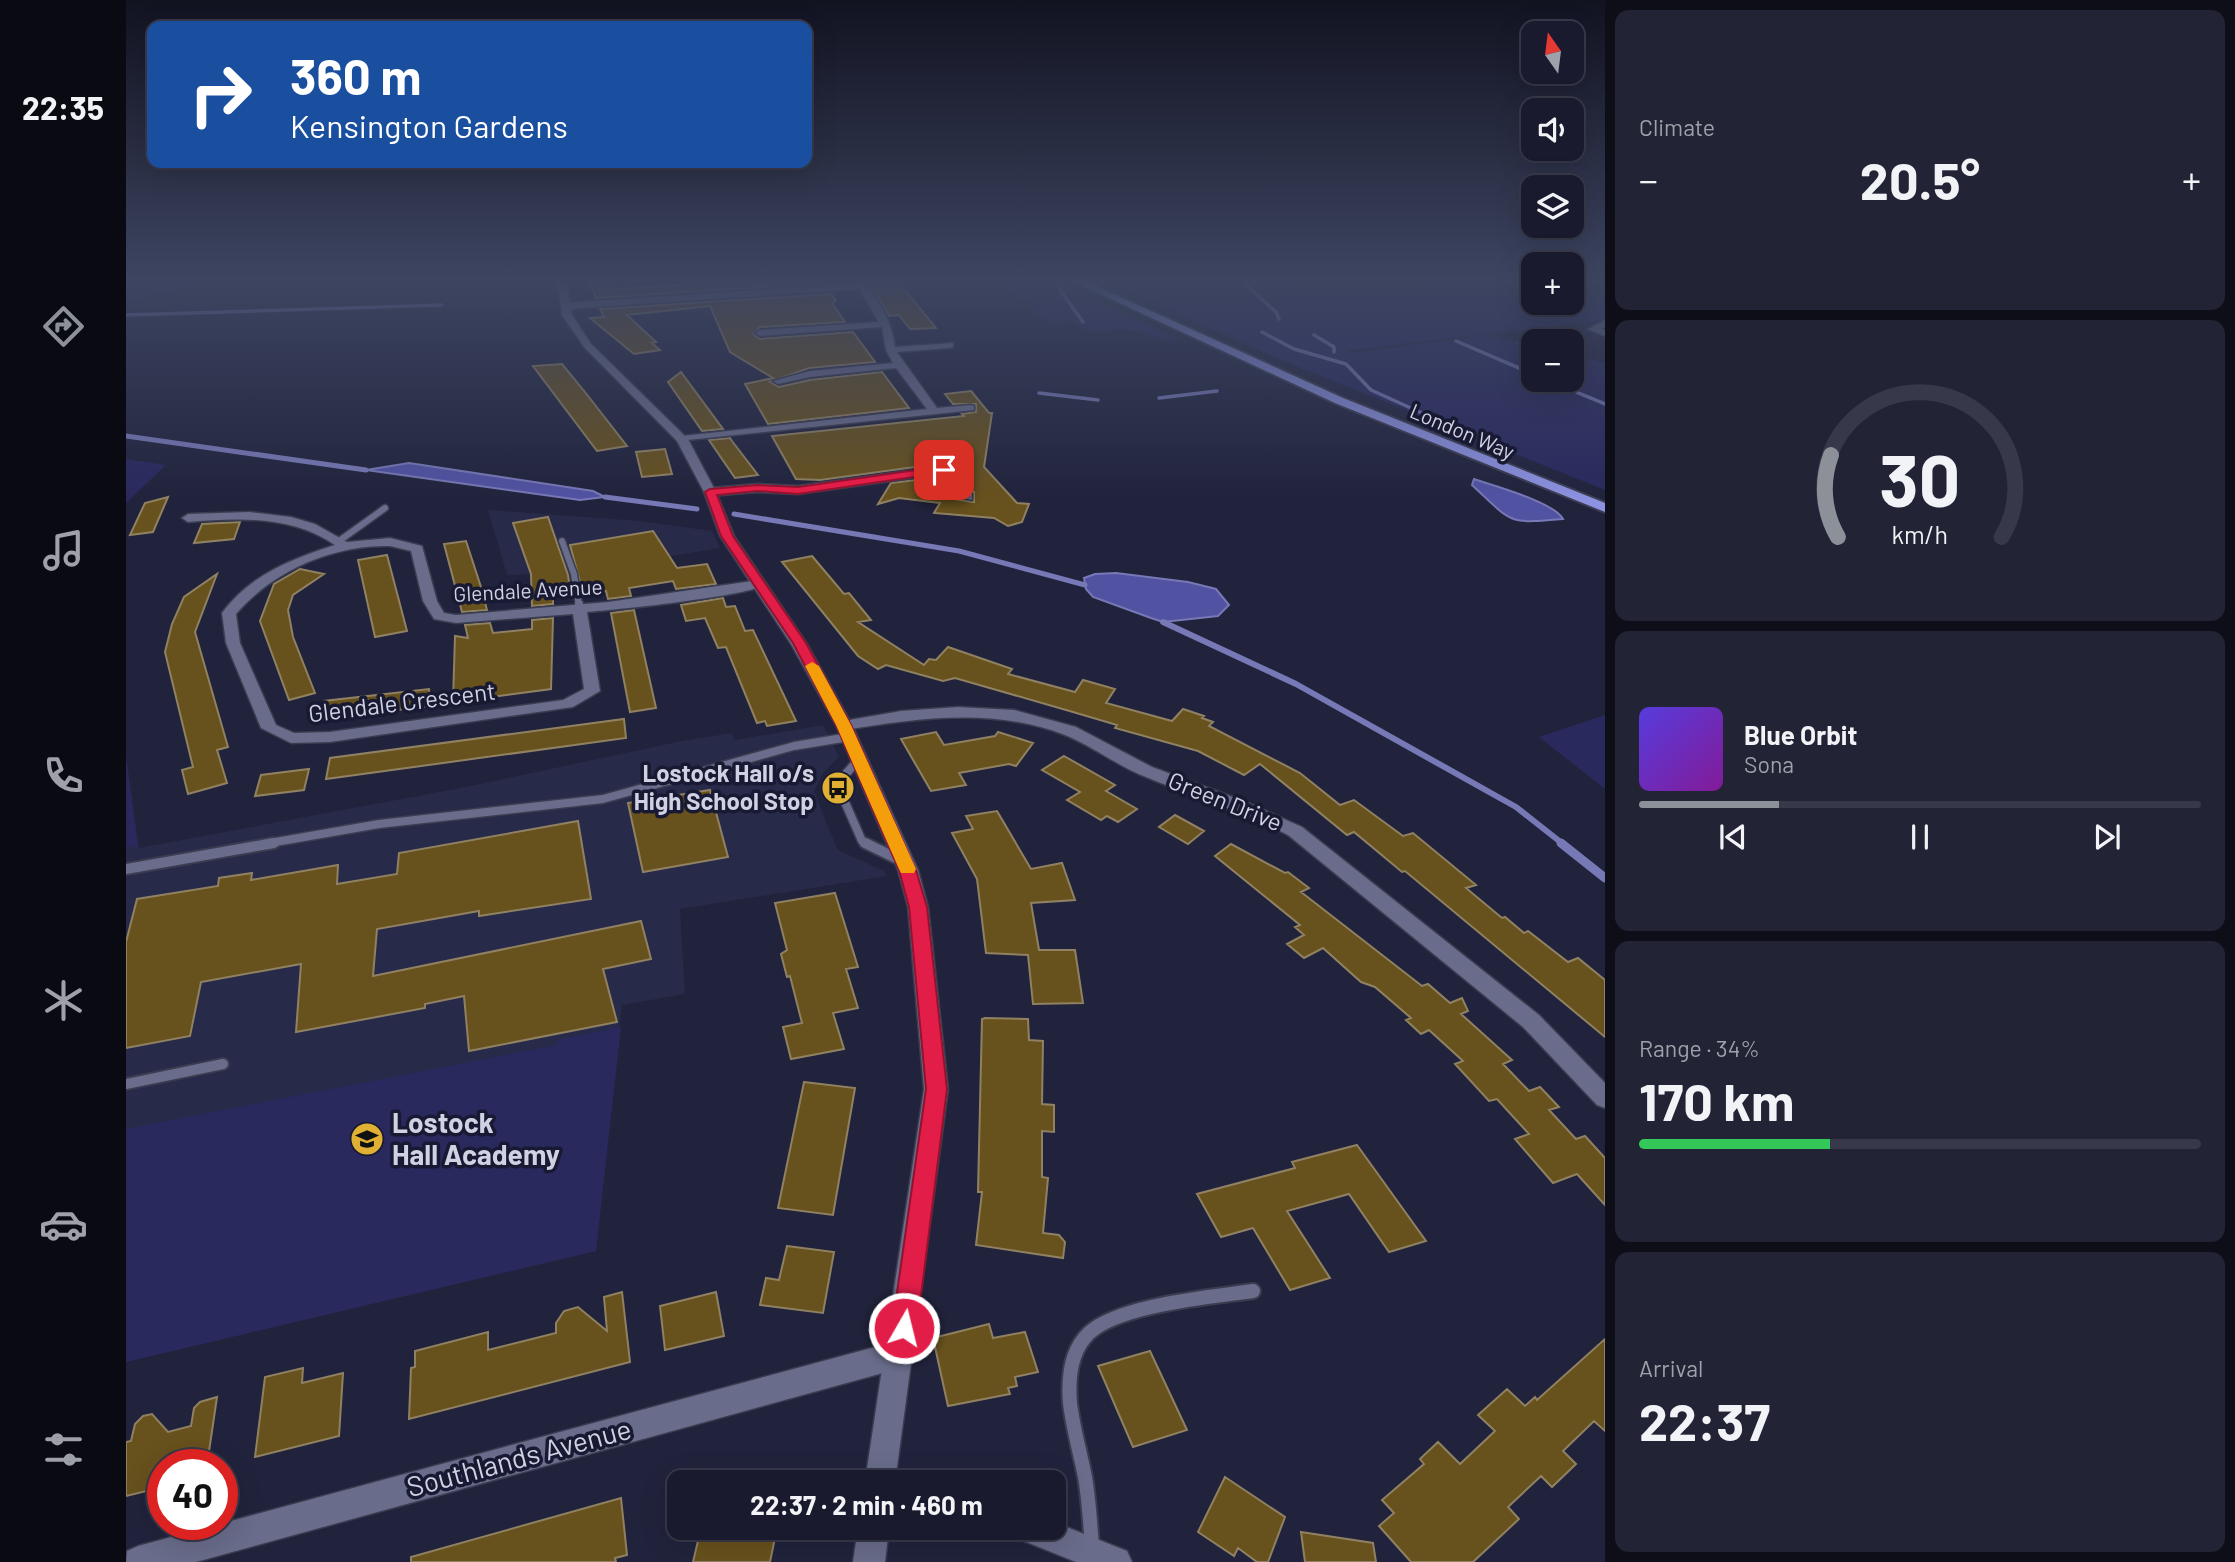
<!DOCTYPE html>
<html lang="en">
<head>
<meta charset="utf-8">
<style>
	:root { --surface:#191a2d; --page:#222335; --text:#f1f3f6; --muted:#9fa1aa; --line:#373849; --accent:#8c9099 }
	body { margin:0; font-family:Barlow,sans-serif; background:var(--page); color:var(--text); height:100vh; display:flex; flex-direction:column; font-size:26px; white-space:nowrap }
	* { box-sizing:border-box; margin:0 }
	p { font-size:23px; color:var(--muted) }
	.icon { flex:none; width:38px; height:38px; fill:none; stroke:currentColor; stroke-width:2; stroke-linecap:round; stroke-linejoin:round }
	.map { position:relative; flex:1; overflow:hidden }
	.side { display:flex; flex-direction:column; gap:10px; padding:10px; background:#0e0e19; width:630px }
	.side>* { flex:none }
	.hud { position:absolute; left:21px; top:21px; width:665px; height:147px; border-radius:14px; box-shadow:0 7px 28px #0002,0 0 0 2px var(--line); background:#1a4fa0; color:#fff; overflow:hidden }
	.needle { width:46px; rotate:346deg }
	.tools { position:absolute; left:1395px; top:21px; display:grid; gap:14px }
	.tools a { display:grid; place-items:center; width:63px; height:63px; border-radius:14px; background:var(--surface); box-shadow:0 7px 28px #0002,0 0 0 2px var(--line); font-size:35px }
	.speed { position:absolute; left:21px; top:1449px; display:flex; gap:14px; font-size:35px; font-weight:700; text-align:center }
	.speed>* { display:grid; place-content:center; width:91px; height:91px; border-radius:50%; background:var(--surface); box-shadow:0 7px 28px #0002,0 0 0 2px var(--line); line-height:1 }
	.speed .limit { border:10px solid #d22; background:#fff; color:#111 }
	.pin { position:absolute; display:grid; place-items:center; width:60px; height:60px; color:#fff; margin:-30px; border-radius:14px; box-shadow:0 4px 10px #0006 }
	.me { position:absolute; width:77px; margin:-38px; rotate:8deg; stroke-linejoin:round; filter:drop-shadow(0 0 5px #0008) }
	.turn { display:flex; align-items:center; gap:24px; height:147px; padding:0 28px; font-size:32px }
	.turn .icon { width:91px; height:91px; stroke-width:2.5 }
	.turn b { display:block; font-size:49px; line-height:60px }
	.big { font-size:52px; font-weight:700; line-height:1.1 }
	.side .card { flex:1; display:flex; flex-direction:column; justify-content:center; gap:10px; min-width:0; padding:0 24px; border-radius:14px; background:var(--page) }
	.side .dial { align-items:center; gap:0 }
	.dial svg { height:182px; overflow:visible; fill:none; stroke:var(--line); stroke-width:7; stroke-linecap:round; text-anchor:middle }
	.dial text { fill:var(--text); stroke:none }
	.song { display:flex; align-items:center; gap:21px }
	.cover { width:84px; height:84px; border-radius:10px; background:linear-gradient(135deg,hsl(250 70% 55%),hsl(290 70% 35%)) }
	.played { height:7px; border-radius:4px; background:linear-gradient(90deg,var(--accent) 25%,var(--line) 25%) }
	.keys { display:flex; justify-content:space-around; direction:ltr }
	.heat { display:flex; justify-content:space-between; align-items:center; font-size:38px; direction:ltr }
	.charge { height:10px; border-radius:5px; background:linear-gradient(90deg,#34c759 34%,var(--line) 0) }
	.trip { position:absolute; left:541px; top:1470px; width:399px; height:70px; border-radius:14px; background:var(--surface); box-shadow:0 7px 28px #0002,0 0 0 2px var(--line); font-weight:700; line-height:70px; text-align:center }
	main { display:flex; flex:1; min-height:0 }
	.tabs { display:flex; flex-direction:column; width:126px; justify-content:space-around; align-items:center; background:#0a0a12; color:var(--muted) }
	.tabs .icon { width:49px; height:49px }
	.tabs .current { color:var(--accent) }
	.tabs b { font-size:32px; color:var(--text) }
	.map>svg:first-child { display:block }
	.built { fill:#282a49 }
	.green { fill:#29295e }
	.water { fill:#5152a2; stroke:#7778b6; stroke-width:2 }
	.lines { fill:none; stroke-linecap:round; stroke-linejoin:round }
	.stream-far3 { stroke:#7778b6; stroke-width:3.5 }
	.stream-far2 { stroke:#7778b6; stroke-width:5 }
	.stream-far1 { stroke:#7778b6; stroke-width:6 }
	.stream { stroke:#7778b6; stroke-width:9 }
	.building { fill:#67511d; stroke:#8f8162; stroke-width:2 }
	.service-far3-casing { stroke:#3a3c50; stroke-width:9 }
	.service-far2-casing { stroke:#3a3c50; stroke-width:11 }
	.service-far1-casing { stroke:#3a3c50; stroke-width:14 }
	.service-casing { stroke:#3a3c50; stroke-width:18 }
	.minor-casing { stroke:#3a3c50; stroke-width:3 }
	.tertiary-casing { stroke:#3a3c50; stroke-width:3 }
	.trunk-casing { stroke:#3a3c50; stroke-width:4 }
	.service-far3 { stroke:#696c8a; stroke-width:6 }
	.service-far2 { stroke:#696c8a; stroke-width:8 }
	.service-far1 { stroke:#696c8a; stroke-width:10 }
	.service { stroke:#696c8a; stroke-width:14 }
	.minor { fill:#696c8a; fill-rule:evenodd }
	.tertiary { fill:#696c8a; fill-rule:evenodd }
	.trunk { fill:#8c91e1; fill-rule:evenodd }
	.route { fill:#e11d48; stroke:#92132f; stroke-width:2 }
	.slow { fill:#f59e0b }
	.labels { text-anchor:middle; stroke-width:7; stroke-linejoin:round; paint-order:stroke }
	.far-street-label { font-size:21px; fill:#d0d2e3; stroke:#181932 }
	.street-label { font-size:24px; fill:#d0d2e3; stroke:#181932 }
	.poi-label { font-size:24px; font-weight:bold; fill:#d0d2e3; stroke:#181932; text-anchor:end }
	.near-poi-label { font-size:28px; font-weight:bold; fill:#d0d2e3; stroke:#181932; text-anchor:start }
	.near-street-label { font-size:28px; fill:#d0d2e3; stroke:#181932 }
</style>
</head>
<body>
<main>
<nav class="tabs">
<b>22:35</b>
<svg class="icon current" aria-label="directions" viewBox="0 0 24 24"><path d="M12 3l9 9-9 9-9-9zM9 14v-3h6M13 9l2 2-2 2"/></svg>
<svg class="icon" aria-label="music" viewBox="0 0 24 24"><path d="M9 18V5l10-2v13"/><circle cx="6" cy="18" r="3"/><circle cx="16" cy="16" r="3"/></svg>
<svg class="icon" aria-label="phone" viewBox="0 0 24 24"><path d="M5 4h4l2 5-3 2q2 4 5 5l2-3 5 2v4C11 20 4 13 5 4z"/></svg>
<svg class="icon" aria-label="climate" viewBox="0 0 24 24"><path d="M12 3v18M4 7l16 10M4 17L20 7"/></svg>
<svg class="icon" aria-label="car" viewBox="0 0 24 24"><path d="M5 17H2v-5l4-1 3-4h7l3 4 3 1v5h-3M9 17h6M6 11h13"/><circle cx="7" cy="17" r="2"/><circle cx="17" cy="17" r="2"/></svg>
<svg class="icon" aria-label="filters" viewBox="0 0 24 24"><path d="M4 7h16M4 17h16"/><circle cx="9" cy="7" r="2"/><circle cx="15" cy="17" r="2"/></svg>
</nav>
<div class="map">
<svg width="1479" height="1562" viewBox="0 0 1479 1562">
	<rect width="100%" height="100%" fill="#21233c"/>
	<path class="built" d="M362,510L514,521L586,531L594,548L444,573L381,575Z
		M697,725L713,757L697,773L688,791L705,834L712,850L758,871L761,876L554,909L559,994L496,1005L470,1251L0,1362V756L13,848L340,787L556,741L606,733L609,740Z"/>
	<path class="green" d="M0,281H77L0,302Z
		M870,281H932L1052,340C1029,342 1024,332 1004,330C973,328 972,339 942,320L928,323L911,313L895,296Z
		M979,281H1118L1153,310L1122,281H1150L1199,292L1407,281V303H1446V294L1456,298L1479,296V320L1225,350L1222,353L1362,335L1407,345V380H1446V355L1479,363V490L1148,357Z
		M0,459L40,465L0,503Z
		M1479,715V789L1413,737Z
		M0,756L12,848L1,846L0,854Z
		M495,1027L470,1251L0,1362V1129L431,1045V1040Z"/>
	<path class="water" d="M283,463L467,491L479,497L454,500L240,470Z
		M1348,479C1368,486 1428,502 1437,519C1380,524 1387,523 1346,485Z
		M990,573L1062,582L1090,589L1103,605L1092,616L1037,622L1025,618L967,597L960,589L958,578L969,574Z"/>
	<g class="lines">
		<path class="stream-far3" d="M1116,281L1150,312L1153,319
			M932,287L957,322
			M0,315L316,305
			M1136,332L1168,349L1220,364L1245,390L1298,414
			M1188,335L1208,347V352
			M1330,341L1407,374
			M1421,380L1479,404
			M913,393L972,400
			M1033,398L1091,391"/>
		<path class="stream-far2" d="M0,436L240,470
			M479,497L571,509
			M608,514L833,551L959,585"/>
		<path class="stream-far1" d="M1037,622L1170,684L1390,807L1437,844"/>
		<path class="stream" d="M1435,843L1479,878"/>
	</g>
	<path class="building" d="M463,281L468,284L487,283L490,289L620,281L698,283L470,298Z
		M737,281H772L810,328L784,329L773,315L763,316L750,294Z
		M705,294L710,300L706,303L719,322L634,327L627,334L634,339L727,332L749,362L683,368L644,382L653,387L684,380L756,372L783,408L642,424L619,384L647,378L604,352L584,306L501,315L530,342L526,343L534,350L508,354L464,318L478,317L474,309Z
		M436,364L459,392L501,446L471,451L407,366Z
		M555,372L597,429L576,431L542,382Z
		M845,391L863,413H866L858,467L891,503L903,504L896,522L882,526L868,518L808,513L814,503L773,498L752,504L765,483L798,479L816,497L848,502V492L826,486L817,477L824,474L827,469L818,463L694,480L670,479L646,436L838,416L836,414L850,412V404H827L819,394Z
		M604,438L606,441L632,475L609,478L583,440Z
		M539,449L546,474L516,477L510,452Z
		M42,497L27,532L4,535L19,503Z
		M422,517L442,575L445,594L427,596V604L406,606L405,574L387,523Z
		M114,522L108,539L68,543L76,524Z
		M527,531L551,568L581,564L590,584L550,589L547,581L503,588L505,596L482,599L480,591L457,593L444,545Z
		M340,541L355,587L361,610L336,612L318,544Z
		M261,555L281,631L249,637L232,560Z
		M686,556L718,594L723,593L745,620L732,622L798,665L803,659L810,660L822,647L886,669L882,674L949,692L957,680L989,689L980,703L1046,721L1057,709L1078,716L1076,718L1087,722L1083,726L1174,773L1214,805L1228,800L1277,836L1287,833L1350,885L1340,888L1376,918L1379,917L1398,933L1402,931L1442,962L1452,958L1479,980V1037L1279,871L1276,872L1228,832L1221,835L1134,764L1118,775L1072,751L989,728L991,725L947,712L829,678L817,681L760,665L752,669L732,656L656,562Z
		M174,569L198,574L167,595L162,610L167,637L189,693L163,700L134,621L148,584Z
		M91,574L69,632L102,747L91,750L101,783L62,794L56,770L67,767L39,652L46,624L58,597Z
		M597,598L600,607L609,606L619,631L627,630L670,721L641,726L639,721L631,723L600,647L592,648L579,618L560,621L555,605Z
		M508,610L530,708L504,712L485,613Z
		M427,618L425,689L327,702L329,636L342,638L339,625L364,623L367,633L406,629V620Z
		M303,689L305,706L200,718L198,701Z
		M498,719L500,738L200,779L204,758Z
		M810,732L818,745L869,736L872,732L907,743L890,766L883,764L833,773L840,785L805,791L775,739Z
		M938,756L989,785L980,791L1011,809L992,822L981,816L975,820L941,800L954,792L916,770Z
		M183,769L178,790L129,796L135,775Z
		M584,790L602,857L517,872L502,803Z
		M871,811L905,869L936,863L949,900L905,903L913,950H949L957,1003L907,1004L902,955L860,953L851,879L826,833L847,829L840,816Z
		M1049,815L1078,831L1062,844L1033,827Z
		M452,821L465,899L353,916V911L251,929L247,976L515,921L525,959L477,969L491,1022L343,1051L338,996L299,1004V1008L170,1032L175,964L75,982L64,1036L0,1048V942L11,899L92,886L93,878L126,873L125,880L212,865L211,884L271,874L273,853Z
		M1105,844L1159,873L1162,872L1183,888L1175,892L1296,986L1302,984L1324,1003L1336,998L1342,1011L1335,1014L1386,1060L1377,1064L1403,1091L1414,1087L1433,1107L1423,1110L1450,1139L1459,1136L1479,1158V1205L1451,1174L1427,1183L1389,1139L1403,1134L1371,1099L1363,1101L1329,1064L1337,1061L1303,1030L1295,1034L1280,1020L1285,1018L1249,987L1235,982L1197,948L1178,958L1161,944L1178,935L1169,927L1174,925L1089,856Z
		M709,893L732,967L720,969L732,1008L707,1013L718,1049L665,1059L657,1027L676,1023L664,976L661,977L655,954L661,950L649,903Z
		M859,1018L902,1019L903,1040L917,1041L916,1104L928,1105V1132L916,1131V1177L922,1178L917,1233L933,1235L939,1242L937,1258L850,1245L856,1192H852L856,1019Z
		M678,1082L729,1088L707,1215L652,1208Z
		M1231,1145L1300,1241L1263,1252L1223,1194L1161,1211L1204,1278L1164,1290L1127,1228L1095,1237L1071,1194L1169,1168L1166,1162Z
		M661,1246L708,1252L697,1313L634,1305L640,1278L653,1280Z
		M496,1292L504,1362L283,1419L285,1368L289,1367V1351L362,1332V1350L430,1333V1323L438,1311L452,1307L481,1331L478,1297Z
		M590,1292L598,1336L539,1350L534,1306Z
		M863,1324L867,1338L899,1332L912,1372L889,1377L891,1386L882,1388L884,1394L822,1406L807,1338Z
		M1479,1339V1431L1468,1421L1437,1451L1450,1464L1426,1487L1415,1476L1382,1507L1393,1519L1347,1562H1285L1253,1526L1268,1513L1256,1500L1298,1464L1294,1459L1312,1442L1334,1464L1369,1431L1352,1415L1381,1389L1399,1406L1409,1397L1411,1400Z
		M1024,1351L1061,1430L1007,1447L972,1366Z
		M177,1368L176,1383L217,1373L213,1436L129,1457L139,1377Z
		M91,1397L81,1465H37V1487L0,1496V1442L5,1441L9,1424L17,1416L26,1414L42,1432L65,1426L68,1408L74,1402Z
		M1099,1477L1159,1517L1142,1562H1131L1112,1548L1108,1556L1072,1532Z
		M495,1498L501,1555L489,1558L490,1562H285V1557Z
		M575,1528H651L644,1562H567Z
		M1175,1532L1247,1543L1250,1562H1179Z"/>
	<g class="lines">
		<defs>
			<path id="service-far3" d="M213,541L259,508
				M436,541L448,574L453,606"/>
			<path id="service-far2" d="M453,604L454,612
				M732,760L711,784L736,841L743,844
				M138,844L253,824L477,799L668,746L723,737"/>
			<path id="service-far1" d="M739,843L776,861
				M0,869L148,843
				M0,1084L97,1064"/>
			<path id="service" d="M966,1546C964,1523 963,1500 959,1477C954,1452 947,1428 944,1403C942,1379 944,1351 963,1333C993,1305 1085,1297 1127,1291"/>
			<path id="minor" d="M735,283C753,295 767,326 769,347L827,343V347L824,348L771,352L811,408L844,405L848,406V410L552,441L550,439L556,436L801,409L770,368L684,377L652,384L647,381L684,371L767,363L760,350L756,327L634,336L629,333L634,330L753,322L733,289L439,309L435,306L439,303Z
				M1479,320V327L1475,329L1479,330V336L1462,329Z
				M818,466L824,470L822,473L811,475L825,488L846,494V500L817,494L799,476L672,494L631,492L584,496L578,492L584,488L631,484L672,486Z
				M123,512L165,517L189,524L221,542L264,538L296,546L311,601L318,613L330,615L482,602L633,580L640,584C626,596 489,610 461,612L474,691L447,707L204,742L165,743L135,728L100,643L96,613C124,575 165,559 209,545C166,515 112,518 62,522L56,518L62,514ZM264,546L285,551L297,601L308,619L330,623L447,614L458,689L437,700L204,732L168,733L150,725L114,643L110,614C148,570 207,545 264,546Z
				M832,707L888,710L950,727L1026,767L1120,802L1176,827L1413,1015L1479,1083V1108L1471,1105L1397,1027L1162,835L1144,826C1102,807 1058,793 1015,775C989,764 966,746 939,735C867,707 792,718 718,730L710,725L712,722L775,711Z
				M775,1340L785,1344L789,1354L785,1364L775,1368L70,1562H0L1,1551L12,1546Z
				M928,1522L1001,1551L1006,1562H950L893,1539L888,1528H928Z"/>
			<path id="tertiary" d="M426,281H435L441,287L446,315L465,344L562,439L590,492L608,536L681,644L726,725L792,870L802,907L822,1089L769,1482H739L798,1089L782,907L772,870L710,725L665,644L594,536L578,492L551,441L459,348L436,315L433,288Z
				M732,1528H763L759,1562H727Z"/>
			<path id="trunk" d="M946,281H959L1217,398L1479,503V512L1209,403Z"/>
		</defs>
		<use href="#service-far3" class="service-far3-casing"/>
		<use href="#service-far2" class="service-far2-casing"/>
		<use href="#service-far1" class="service-far1-casing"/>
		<use href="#service" class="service-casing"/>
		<use href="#minor" class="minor-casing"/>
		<use href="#tertiary" class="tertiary-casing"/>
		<use href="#trunk" class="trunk-casing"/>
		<use href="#service-far3" class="service-far3"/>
		<use href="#service-far2" class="service-far2"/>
		<use href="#service-far1" class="service-far1"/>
		<use href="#service" class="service"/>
		<use href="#minor" class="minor"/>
		<use href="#tertiary" class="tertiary"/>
		<use href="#trunk" class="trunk"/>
	</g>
	<linearGradient id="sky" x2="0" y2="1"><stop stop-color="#121321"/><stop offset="0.56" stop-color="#3d4561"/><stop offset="1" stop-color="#3d4561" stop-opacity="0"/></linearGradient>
	<rect width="1479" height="500" fill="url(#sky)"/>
	<path class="route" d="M818,466L822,467V472L672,494L631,491L591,495L607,536L680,643L725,725L790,870L801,907L821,1089L791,1328L787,1336L778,1340L769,1336L766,1328L800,1089L783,907L773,870L710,725L667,643L595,536L579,492L584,489L631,485L672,487Z"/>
	<path class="slow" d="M686,662L693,666L725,725L790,869L788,873H775L773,869L710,725L679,666Z"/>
	<defs>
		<symbol id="bus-disc" viewBox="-11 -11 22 22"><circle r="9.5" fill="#dfb034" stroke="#181932"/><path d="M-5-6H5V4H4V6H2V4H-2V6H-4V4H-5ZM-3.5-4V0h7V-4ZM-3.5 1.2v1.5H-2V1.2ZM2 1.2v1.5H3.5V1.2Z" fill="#111"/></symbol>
		<symbol id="school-disc" viewBox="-11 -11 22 22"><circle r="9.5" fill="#dfb034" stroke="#181932"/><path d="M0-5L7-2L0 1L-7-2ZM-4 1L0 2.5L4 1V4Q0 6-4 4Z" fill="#111"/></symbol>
	</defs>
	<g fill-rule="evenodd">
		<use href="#bus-disc" x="693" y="769" width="38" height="38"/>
		<use href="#school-disc" x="222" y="1120" width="38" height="38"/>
	</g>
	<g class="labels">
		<g class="far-street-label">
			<text transform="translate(1336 432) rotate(23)" y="7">London Way</text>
			<text transform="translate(402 591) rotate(-3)" y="7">Glendale Avenue</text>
		</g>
		<g class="street-label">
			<text transform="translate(276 703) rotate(-7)" y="8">Glendale Crescent</text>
			<text transform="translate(1099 802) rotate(22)" y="8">Green Drive</text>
		</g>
		<g class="poi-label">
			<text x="688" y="782">Lostock Hall o/s<tspan x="688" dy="28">High School Stop</tspan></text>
		</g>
		<g class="near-poi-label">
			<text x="266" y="1133">Lostock<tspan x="266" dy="32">Hall Academy</tspan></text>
		</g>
		<g class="near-street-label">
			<text transform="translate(393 1458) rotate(-15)" y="10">Southlands Avenue</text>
		</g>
	</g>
</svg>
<div class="tools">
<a><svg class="needle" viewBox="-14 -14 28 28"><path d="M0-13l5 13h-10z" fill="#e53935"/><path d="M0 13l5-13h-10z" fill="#9fa1aa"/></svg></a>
<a><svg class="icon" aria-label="sound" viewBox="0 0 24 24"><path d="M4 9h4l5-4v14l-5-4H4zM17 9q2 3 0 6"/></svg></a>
<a><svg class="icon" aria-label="layers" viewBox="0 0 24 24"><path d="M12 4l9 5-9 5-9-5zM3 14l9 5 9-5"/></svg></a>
<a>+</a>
<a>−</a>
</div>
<div class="speed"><div class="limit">40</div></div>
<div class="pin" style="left:818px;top:470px;background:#d93025"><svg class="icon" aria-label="arrive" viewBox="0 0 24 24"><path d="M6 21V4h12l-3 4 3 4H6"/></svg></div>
<svg class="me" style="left:778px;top:1328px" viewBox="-20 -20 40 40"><circle r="17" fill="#e11d48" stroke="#fff" stroke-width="3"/><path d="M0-11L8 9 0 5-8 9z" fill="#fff"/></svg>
<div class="trip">22:37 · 2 min · 460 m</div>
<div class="hud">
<div class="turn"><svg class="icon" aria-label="right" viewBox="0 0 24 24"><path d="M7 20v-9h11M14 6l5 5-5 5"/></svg><div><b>360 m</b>Kensington Gardens</div></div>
</div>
</div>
<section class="side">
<div class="card"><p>Climate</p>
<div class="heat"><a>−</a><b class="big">20.5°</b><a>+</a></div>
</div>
<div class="card dial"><svg viewBox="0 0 100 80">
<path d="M14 69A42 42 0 1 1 86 69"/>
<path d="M14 69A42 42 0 0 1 11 33" stroke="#8c9099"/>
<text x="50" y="56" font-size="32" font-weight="700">30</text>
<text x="50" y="72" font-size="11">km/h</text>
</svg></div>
<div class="card">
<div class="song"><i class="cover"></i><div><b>Blue Orbit</b><p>Sona</p></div></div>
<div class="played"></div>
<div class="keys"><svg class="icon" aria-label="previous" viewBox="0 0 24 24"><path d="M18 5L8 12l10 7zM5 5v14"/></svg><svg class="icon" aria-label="pause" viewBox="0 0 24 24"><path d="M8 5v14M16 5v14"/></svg><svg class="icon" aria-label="next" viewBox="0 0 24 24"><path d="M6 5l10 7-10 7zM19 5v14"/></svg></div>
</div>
<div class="card"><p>Range · 34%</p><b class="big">170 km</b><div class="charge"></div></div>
<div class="card"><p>Arrival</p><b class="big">22:37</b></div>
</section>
</main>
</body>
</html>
